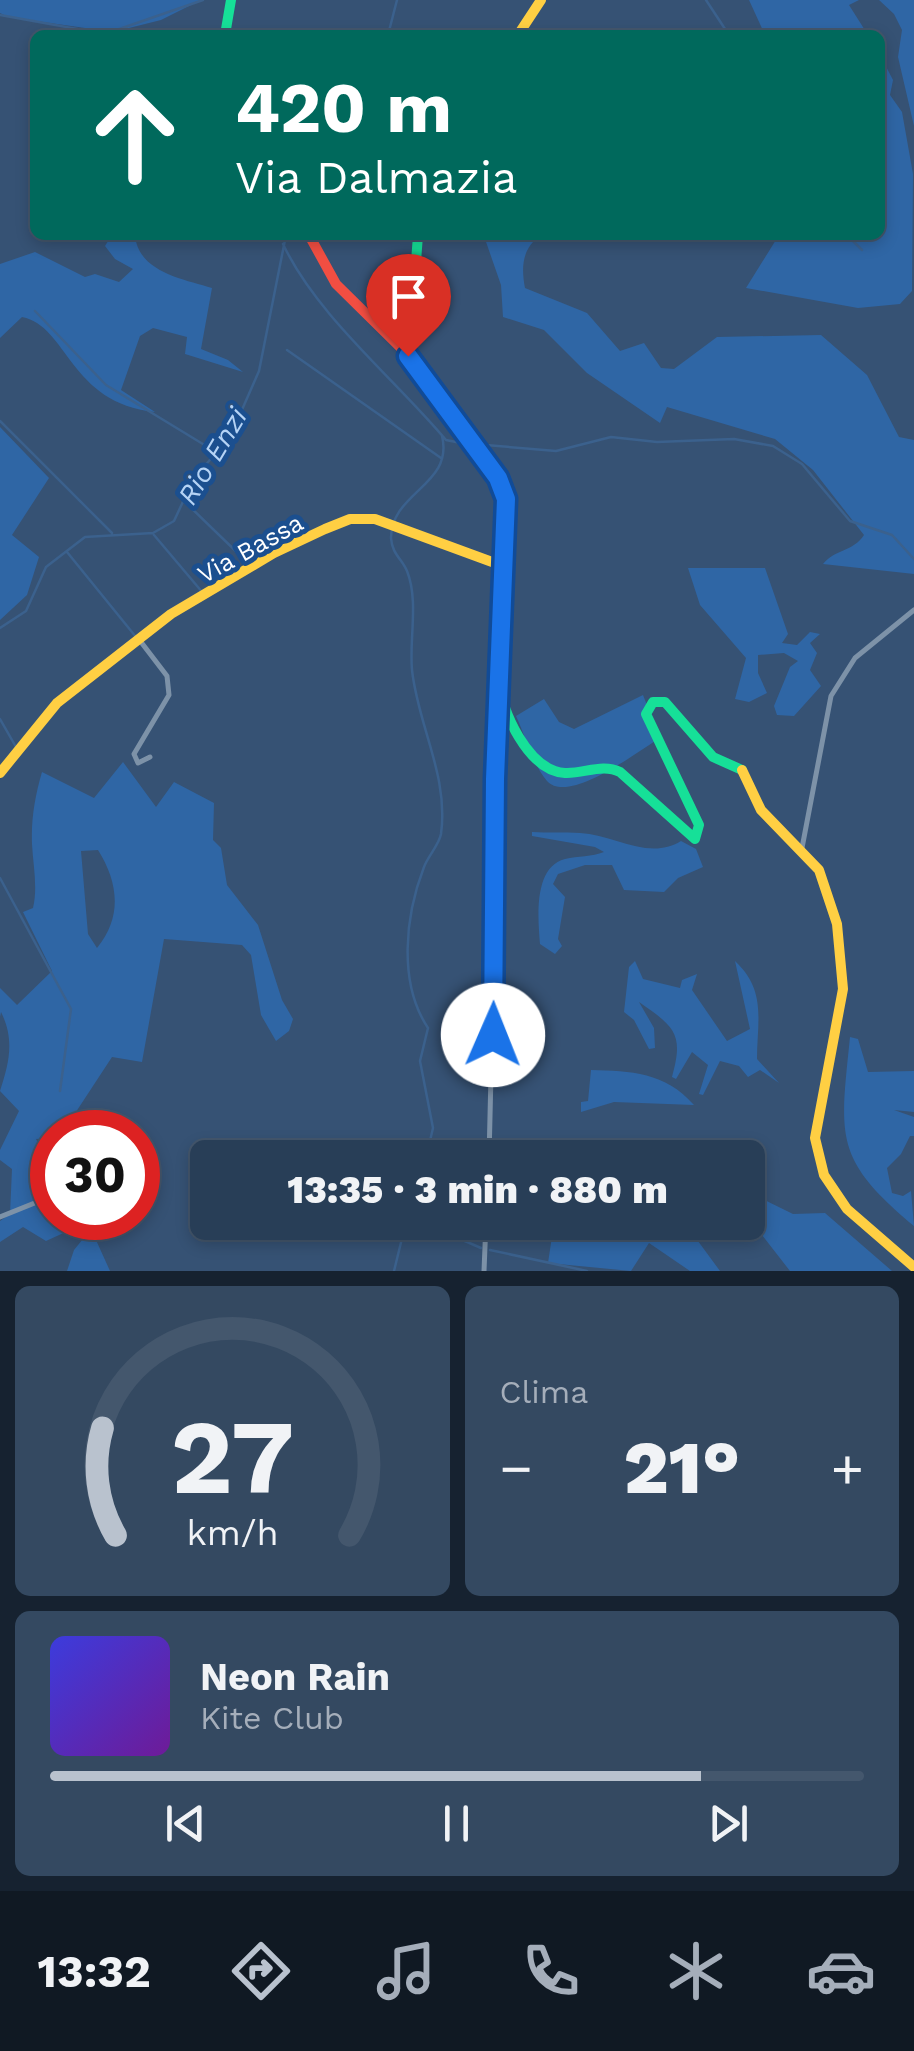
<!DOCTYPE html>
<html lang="it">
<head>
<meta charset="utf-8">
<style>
	:root { --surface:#283e57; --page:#344961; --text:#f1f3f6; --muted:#a5aeba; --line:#44576d; --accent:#b9c2ce }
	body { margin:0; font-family:"Work Sans",sans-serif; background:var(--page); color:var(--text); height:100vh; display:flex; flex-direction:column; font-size:38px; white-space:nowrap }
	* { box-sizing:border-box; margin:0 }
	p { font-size:32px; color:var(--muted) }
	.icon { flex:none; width:55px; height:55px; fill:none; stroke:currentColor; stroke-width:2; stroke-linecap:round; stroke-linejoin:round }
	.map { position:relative; height:1271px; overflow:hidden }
	.sheet { display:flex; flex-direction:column; gap:15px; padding:15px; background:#162230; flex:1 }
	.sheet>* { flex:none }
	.hud { position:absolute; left:30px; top:30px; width:855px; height:210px; border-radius:15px; box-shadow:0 5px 15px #0003,0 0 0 2px var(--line); background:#00695c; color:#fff; overflow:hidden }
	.speed { position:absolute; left:30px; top:1110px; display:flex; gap:20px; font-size:50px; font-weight:700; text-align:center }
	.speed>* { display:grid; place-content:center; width:130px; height:130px; border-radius:50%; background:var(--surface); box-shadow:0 5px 15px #0003,0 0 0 2px var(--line); line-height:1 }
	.speed .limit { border:15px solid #d22; background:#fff; color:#111 }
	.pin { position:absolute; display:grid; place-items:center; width:85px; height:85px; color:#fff; margin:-102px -42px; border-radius:50% 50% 50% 0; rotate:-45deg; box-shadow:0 0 10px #0007 }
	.pin .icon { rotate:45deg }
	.me { position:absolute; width:110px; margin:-55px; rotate:1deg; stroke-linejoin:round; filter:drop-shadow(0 0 8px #0008) }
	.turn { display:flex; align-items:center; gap:35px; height:210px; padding:0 40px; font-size:45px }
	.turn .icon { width:130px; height:130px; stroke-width:2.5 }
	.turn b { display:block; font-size:70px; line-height:85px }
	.big { font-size:75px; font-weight:800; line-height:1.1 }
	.sheet .widget { flex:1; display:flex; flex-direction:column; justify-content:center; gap:15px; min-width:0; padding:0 35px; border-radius:15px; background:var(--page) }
	.sheet .dial { align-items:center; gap:0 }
	.dial svg { height:260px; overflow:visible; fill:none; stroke:var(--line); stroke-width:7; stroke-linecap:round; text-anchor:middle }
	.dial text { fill:var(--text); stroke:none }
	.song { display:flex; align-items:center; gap:30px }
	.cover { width:120px; height:120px; border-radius:15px; background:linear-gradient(135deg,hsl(240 70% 55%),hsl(280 70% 35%)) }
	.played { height:10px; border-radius:5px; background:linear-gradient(90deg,var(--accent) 80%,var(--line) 80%) }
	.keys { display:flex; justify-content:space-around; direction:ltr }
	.heat { display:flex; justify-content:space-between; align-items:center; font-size:55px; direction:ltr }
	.sheet .tiles { flex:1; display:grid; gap:15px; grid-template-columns:1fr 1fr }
	.widget:last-child { grid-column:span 2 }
	.trip { position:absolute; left:190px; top:1140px; width:575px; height:100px; border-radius:15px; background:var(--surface); box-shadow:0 5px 15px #0003,0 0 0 2px var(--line); font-weight:800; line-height:100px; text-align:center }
	.tabs { display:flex; height:160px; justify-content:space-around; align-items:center; background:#101923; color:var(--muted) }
	.tabs .icon { width:70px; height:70px }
	.tabs .active { color:var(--accent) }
	.tabs b { font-size:45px; color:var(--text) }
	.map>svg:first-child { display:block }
	.green { fill:#2f66a5; fill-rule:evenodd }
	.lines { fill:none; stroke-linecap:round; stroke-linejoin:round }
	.stream { stroke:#3b618d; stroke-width:2.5 }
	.street { stroke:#7d92a8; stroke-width:5 }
	.fast { stroke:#16e098; stroke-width:10 }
	.slow { stroke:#ffcf43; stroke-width:10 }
	.jam { stroke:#f24e42; stroke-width:10 }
	.route-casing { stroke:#114b97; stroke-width:25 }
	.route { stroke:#1a73e8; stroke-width:18 }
	.labels { text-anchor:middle; stroke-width:10; stroke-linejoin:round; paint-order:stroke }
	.street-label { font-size:25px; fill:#fff; stroke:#1b4f8f }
	.water-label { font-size:28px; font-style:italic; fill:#b5d3f5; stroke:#1b4f8f }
</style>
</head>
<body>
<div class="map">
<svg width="914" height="1271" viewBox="0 0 914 1271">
	<rect width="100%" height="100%" fill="#365274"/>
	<path class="green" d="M0,0H201L161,20L113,32L8,17L0,13Z
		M749,0H859L849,5L868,35H765Z
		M879,0H914V126L898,57L902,30L894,14Z
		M880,55L893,80L890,95L902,112L913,174L912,291L900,304L858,308L746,288L779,235H880Z
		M101,235H135C138,272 183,279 212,288L201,349L228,360L243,372L185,354L187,337L153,328L140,336L121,390L155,412C69,403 68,326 22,317L0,338V264L35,252L85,277L95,274L119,282L133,269L115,259L105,246L110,238Z
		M493,235H541C522,248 521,267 525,288L587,313L620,351L644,343L661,368L674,369L717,337L821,335L867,375L899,437L914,440V574L823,564C835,549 853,552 864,535L813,470L775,439L667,407L660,423L587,373L544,330L503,317L501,285L485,239Z
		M0,427L49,478L12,535L39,557L27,595L0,620Z
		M688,568H765L788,634L782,643L797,645L810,632L820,634L810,643L817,653L810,670L821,686L794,716L777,715L774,706L790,667L798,661L784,653L758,655V673L767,693L749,702L735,699L746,658L700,605Z
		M643,695L660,738C638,751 569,805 547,781C533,765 525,735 516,716L544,699L559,722L574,729Z
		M123,762L156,807L174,782L214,803L213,840L221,848L227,885L258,925L282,1000L293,1019L289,1031L276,1041L261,1015L251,955L242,945L164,939L142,1062L112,1057L72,1118H114L113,1129L52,1132V1138L36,1139L52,1171V1218L92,1220L46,1241L23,1227L0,1242V1221L10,1214L12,1169L0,1160V1150L19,1111L0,1091C9,1063 15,1040 1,1012L0,1017V988L17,1005L52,971L23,912L33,908C38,887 33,865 32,844C31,819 35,796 42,772L94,798ZM98,850C118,882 123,916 97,948L88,934L81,851Z
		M532,832C548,833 564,832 580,833C615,835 649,861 681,841L696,849L703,867L678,878L664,892L624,890L612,865H585L558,874L553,884L565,897L558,939L562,946L555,954L540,944C538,919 533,867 565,859C578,856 592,857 604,852L595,847L532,836Z
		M635,961L643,979L680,988L682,980L697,974L692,990L727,1041L750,1029L735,961C767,991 757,1021 757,1059L779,1083L760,1070L748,1077L739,1066L720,1061L703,1095L699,1094L708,1065L692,1052L676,1079L672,1077C684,1034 675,1027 639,1002L654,1028L655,1048L649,1049L634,1020L624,1012L629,967Z
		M850,1037L858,1039L868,1072L914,1071V1112L894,1110L914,1117V1136H910L901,1154L887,1168L892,1193L903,1196L911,1191L914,1226C833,1158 840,1137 850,1037Z
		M591,1070C631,1071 665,1072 694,1105L614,1102L581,1112V1102L588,1101Z
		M748,1192L793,1214L825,1213L892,1271H790L748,1217Z
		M684,1222L720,1271H690L649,1243L631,1271L548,1263L554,1223Z
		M91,1229L110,1271H67L74,1250Z"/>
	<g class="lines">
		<path class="stream" d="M706,0L729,35
			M0,15L105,34L203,0
			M388,35L397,0
			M847,235L862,250
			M283,244C317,316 394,378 446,440L466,444
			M35,311L106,385L216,452
			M287,350L441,458
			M0,421L112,533
			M474,444L556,451L611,437L657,442L734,439L773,446L802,464L850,521L892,535L914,559
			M185,502L247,562
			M154,535L203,593
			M67,552L136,637
			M0,628L26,611L46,567L85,537L153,533L174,521L194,478L230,437L259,371L286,235
			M0,719L16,747
			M0,878L71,1009L60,1091
			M426,1158L433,1128L420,1061L428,1028C398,983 405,916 424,867C428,856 439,845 441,834C449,776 418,726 412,670C409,640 419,601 407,571C402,559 392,554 391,538C391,492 454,485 442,436
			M421,1222L481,1248
			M490,1250L587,1271
			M394,1271L406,1222"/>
		<path class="street" d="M141,642L167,676L169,695L134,754L138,763L150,757
			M802,848L831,696L855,658L914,610
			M489,1158L500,701
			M0,1217L52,1196
			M484,1271L486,1222"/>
		<path class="fast" d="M225,35L231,0
			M409,356L418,235
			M503,494L498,679C501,710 528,771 565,773C584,774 602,763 620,772L695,839L699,825L646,714L653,702H665L713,757L742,770"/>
		<path class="slow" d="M518,35L541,0
			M742,770L761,810L819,870L837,924L843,989L815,1138L824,1175L847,1209L914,1267
			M0,773L57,703L171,614L274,553L325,529L350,519H375L503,566"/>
		<path class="jam" d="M309,235L336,284L409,356L503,494"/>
	</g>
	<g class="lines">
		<defs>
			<path id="route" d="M408,356L498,478L506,499L495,779L493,1035"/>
		</defs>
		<use href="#route" class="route-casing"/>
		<use href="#route" class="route"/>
	</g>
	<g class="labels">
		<g class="street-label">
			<text transform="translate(250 548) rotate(-29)" y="9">Via Bassa</text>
		</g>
		<g class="water-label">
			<text transform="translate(212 456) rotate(-59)" y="10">Rio Enzi</text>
		</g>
	</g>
</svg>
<div class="speed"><div class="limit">30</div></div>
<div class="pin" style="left:408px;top:356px;background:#d93025"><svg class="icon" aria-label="arrive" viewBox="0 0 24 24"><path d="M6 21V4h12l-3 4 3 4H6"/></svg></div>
<svg class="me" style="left:493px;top:1035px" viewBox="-20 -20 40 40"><circle r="19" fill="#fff"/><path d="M0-13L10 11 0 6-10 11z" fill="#1a73e8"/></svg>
<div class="trip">13:35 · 3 min · 880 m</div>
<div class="hud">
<div class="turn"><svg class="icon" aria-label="ahead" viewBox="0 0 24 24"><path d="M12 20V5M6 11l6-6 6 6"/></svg><div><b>420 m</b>Via Dalmazia</div></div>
</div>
</div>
<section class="sheet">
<div class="tiles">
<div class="widget dial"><svg viewBox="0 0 100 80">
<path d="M14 69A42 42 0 1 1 86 69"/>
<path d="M14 69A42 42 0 0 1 10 36" stroke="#b9c2ce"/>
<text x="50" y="56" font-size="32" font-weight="700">27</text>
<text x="50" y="72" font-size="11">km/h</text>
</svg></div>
<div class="widget"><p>Clima</p>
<div class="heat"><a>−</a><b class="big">21°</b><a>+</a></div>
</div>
<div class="widget">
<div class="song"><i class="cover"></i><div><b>Neon Rain</b><p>Kite Club</p></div></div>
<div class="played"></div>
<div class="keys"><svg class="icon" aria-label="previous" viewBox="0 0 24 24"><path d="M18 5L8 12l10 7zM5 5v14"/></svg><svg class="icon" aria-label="pause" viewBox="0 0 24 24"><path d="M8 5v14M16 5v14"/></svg><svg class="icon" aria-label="next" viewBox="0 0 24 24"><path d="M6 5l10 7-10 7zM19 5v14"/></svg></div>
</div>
</div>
</section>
<nav class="tabs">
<b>13:32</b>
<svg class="icon active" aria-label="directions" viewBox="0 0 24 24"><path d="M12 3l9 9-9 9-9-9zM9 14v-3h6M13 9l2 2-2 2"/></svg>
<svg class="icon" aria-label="music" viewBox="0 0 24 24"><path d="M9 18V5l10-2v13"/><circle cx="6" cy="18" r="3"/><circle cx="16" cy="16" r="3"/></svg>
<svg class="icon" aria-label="phone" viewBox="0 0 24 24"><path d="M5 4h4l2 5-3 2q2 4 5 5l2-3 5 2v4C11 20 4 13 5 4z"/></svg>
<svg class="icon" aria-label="climate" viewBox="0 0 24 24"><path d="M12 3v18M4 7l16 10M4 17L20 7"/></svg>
<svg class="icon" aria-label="car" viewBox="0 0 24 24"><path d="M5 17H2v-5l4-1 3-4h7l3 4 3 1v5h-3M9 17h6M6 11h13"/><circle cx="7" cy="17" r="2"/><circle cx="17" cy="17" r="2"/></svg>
</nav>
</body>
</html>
